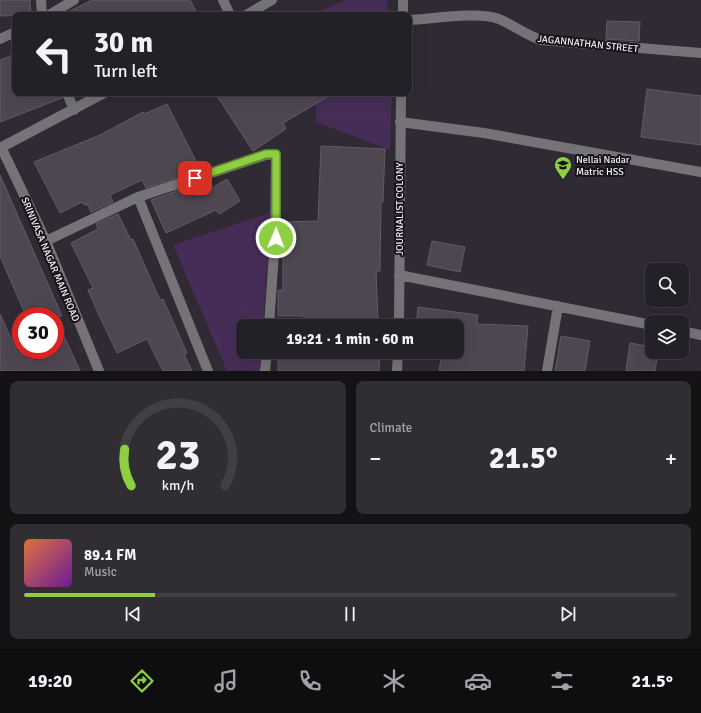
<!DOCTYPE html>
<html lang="en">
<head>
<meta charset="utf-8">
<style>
	:root { --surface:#242027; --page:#302d33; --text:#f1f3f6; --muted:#a3a3a7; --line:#413e44; --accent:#8ece43 }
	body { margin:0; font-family:Signika,sans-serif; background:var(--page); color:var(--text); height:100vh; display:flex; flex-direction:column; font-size:15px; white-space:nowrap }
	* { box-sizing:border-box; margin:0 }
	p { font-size:13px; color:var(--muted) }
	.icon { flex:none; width:22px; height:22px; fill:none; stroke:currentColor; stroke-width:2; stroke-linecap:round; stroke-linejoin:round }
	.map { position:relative; height:371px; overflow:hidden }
	.sheet { display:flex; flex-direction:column; gap:10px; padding:10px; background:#141215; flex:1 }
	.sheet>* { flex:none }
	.guide { position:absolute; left:12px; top:12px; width:400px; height:84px; border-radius:8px; box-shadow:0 4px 16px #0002,0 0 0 1px var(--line); background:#242027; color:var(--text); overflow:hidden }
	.controls { position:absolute; left:645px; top:263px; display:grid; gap:8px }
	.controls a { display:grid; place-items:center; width:44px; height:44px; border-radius:8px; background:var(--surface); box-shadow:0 4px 16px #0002,0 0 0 1px var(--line); font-size:20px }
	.speed { position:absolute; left:12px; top:307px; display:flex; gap:8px; font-size:20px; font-weight:700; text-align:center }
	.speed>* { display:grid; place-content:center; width:52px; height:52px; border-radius:50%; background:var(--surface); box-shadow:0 4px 16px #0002,0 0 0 1px var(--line); line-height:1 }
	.speed .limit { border:6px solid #d22; background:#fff; color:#111 }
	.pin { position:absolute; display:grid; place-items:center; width:34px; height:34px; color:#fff; margin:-17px; border-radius:8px; box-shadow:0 2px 6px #0006 }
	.me { position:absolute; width:44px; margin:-22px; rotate:1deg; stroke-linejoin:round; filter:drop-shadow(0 0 3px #0008) }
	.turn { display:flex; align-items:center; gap:14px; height:84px; padding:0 16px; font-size:18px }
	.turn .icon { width:52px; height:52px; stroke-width:2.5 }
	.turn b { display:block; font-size:28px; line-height:34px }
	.big { font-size:30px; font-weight:700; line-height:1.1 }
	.sheet .card { flex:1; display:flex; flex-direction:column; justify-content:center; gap:6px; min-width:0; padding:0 14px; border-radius:8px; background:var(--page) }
	.sheet .dial { align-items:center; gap:0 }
	.dial svg { height:104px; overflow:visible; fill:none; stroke:var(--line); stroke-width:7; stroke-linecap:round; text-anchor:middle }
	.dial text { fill:var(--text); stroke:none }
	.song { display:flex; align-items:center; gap:12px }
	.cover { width:48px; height:48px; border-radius:6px; background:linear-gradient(135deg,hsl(20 70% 55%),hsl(280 70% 35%)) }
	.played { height:4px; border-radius:2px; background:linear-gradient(90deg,var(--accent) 20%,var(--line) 20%) }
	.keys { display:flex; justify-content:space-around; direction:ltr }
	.heat { display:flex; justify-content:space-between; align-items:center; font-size:22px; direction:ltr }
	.sheet .tiles { flex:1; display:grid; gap:10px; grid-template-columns:1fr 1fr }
	.card:last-child { grid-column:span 2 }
	.trip { position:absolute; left:236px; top:319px; width:228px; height:40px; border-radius:8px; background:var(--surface); box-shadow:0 4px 16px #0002,0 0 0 1px var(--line); font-weight:700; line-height:40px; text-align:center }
	.tab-bar { display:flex; height:64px; justify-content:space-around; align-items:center; background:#0e0d10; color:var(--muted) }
	.tab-bar .icon { width:28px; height:28px }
	.tab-bar .on { color:var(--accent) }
	.tab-bar b { font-size:18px; color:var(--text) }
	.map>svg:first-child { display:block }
	.green { fill:#462d57 }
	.building { fill:#4e4752; stroke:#625b66 }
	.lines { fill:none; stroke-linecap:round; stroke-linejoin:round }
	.minor { stroke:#767378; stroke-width:10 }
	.route-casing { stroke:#5c862c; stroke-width:10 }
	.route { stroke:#8ece43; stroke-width:7 }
	.labels { text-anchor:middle; stroke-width:4; stroke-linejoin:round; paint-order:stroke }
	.street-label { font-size:10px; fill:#f3eff6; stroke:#161418 }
	.poi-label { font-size:10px; fill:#f3eff6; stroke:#161418; text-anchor:start }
</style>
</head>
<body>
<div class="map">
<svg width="701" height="371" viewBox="0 0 701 371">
	<rect width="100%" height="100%" fill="#302a34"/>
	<path class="green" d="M345,0H386L390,15H316V12Z
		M316,93H392L390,150L316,122Z
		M270,213L263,326H243V352H261L260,371H227L173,245Z"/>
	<path class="building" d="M0,0H30L31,15L0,16Z
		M92,0H190L196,11L188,15H62Z
		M607,21L640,22L639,41L606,39Z
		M15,54V93H61L62,98L0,122V60Z
		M647,89L701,96V145L641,137Z
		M215,93H334L283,123L286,129L253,151Z
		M167,104L196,161L185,166L189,174L146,188L142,180L110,195L113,202L91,212L87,204L84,205L82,202L60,213L34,162L100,135L143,112L144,114Z
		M321,146L385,149L383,202H381L380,271H376L378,319L304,321V316H278V290H283V255H285L284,222L318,221Z
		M0,175L62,316H55L80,371H0V314L17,352L21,350L29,360L50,350H55V316H26L0,256Z
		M227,179L240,201L219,214L216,210L166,233L151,200L194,185L199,196Z
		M118,214L131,240L133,239L160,300L163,299L187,353L184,354L192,371H163L147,339L117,353L98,313L88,290L93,288L71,243L98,229L96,224Z
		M432,241L465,247L460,272L427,265Z
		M418,307L478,315L477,324L528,326L524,371H439L442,352H457V326H416Z
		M561,336L590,341L585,371H555Z
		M630,343L652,347V352H658L655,371H626Z
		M278,352H346L380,354L379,371H278Z"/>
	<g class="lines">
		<path class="minor" d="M41,0L42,15
			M223,0L230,15
			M403,0V15
			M49,15L74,0
			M246,15L272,0
			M409,20C432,19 479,11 499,19C513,25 526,35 541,40L701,53
			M0,39L15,32
			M67,93L74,110
			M400,122L484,133L701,172
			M1,147L46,241L99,371
			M0,148L104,93
			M138,197L208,371
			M46,241L138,197L266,155L276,154L275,238L269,326
			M399,275L652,325
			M399,326L401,93
			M682,331L701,335
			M265,371L267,352
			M397,371L398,352
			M547,371L558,306"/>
	</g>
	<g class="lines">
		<defs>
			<path id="route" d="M195,178L266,154H276V238"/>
		</defs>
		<use href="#route" class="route-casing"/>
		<use href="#route" class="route"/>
	</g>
	<defs>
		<symbol id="school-pin" viewBox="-11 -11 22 30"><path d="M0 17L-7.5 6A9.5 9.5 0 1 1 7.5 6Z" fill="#8ece43" stroke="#161418"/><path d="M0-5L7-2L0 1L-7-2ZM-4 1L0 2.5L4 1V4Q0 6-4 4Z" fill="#111"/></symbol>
	</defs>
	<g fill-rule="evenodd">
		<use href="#school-pin" x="553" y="155" width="20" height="27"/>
	</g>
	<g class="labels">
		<g class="street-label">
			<text transform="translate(588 43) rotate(6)" y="4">JAGANNATHAN STREET</text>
			<text transform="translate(399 209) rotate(-90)" y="4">JOURNALIST COLONY</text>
			<text transform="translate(51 259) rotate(67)" y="4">SRINIVASA NAGAR MAIN ROAD</text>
		</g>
		<g class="poi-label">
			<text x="576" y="163">Nellai Nadar<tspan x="576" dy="12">Matric HSS</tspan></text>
		</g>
	</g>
</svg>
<div class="controls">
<a><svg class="icon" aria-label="search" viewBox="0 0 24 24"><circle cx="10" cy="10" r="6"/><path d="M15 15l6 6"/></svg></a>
<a><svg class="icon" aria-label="layers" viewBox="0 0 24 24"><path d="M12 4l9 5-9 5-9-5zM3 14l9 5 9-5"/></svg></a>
</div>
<div class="speed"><div class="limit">30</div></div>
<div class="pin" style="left:195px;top:178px;background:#d93025"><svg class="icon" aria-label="arrive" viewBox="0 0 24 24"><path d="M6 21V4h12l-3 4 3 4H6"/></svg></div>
<svg class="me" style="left:276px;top:238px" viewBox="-20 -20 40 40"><circle r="17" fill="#8ece43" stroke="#fff" stroke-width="3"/><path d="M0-11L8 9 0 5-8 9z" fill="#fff"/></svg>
<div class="trip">19:21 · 1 min · 60 m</div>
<div class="guide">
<div class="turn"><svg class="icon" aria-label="left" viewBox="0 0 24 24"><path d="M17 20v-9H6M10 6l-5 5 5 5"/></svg><div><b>30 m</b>Turn left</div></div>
</div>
</div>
<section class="sheet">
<div class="tiles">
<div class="card dial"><svg viewBox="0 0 100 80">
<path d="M14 69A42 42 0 1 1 86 69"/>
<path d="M14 69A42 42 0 0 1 9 41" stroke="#8ece43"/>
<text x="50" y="56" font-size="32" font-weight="700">23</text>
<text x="50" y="72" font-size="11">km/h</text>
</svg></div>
<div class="card"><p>Climate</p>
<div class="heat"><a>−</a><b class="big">21.5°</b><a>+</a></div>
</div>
<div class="card">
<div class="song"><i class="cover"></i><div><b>89.1 FM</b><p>Music</p></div></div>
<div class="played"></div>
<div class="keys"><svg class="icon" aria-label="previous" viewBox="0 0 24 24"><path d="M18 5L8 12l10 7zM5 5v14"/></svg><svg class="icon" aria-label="pause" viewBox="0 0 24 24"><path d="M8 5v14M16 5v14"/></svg><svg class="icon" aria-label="next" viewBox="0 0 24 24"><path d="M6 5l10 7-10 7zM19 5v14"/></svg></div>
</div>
</div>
</section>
<nav class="tab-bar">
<b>19:20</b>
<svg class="icon on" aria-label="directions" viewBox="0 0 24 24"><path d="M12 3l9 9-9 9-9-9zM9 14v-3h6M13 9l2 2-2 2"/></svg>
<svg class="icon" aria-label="music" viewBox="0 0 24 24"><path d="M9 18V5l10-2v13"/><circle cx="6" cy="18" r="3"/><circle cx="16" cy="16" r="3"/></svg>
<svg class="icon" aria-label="phone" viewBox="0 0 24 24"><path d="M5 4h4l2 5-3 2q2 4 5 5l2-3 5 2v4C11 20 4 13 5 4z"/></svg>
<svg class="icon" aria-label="climate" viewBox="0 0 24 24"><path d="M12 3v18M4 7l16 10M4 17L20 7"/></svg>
<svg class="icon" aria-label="car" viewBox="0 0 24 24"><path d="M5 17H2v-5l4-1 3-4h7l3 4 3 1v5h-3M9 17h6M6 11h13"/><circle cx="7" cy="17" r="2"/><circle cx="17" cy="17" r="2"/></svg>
<svg class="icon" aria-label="filters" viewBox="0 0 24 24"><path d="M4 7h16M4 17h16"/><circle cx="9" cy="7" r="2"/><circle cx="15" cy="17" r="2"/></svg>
<b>21.5°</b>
</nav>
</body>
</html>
